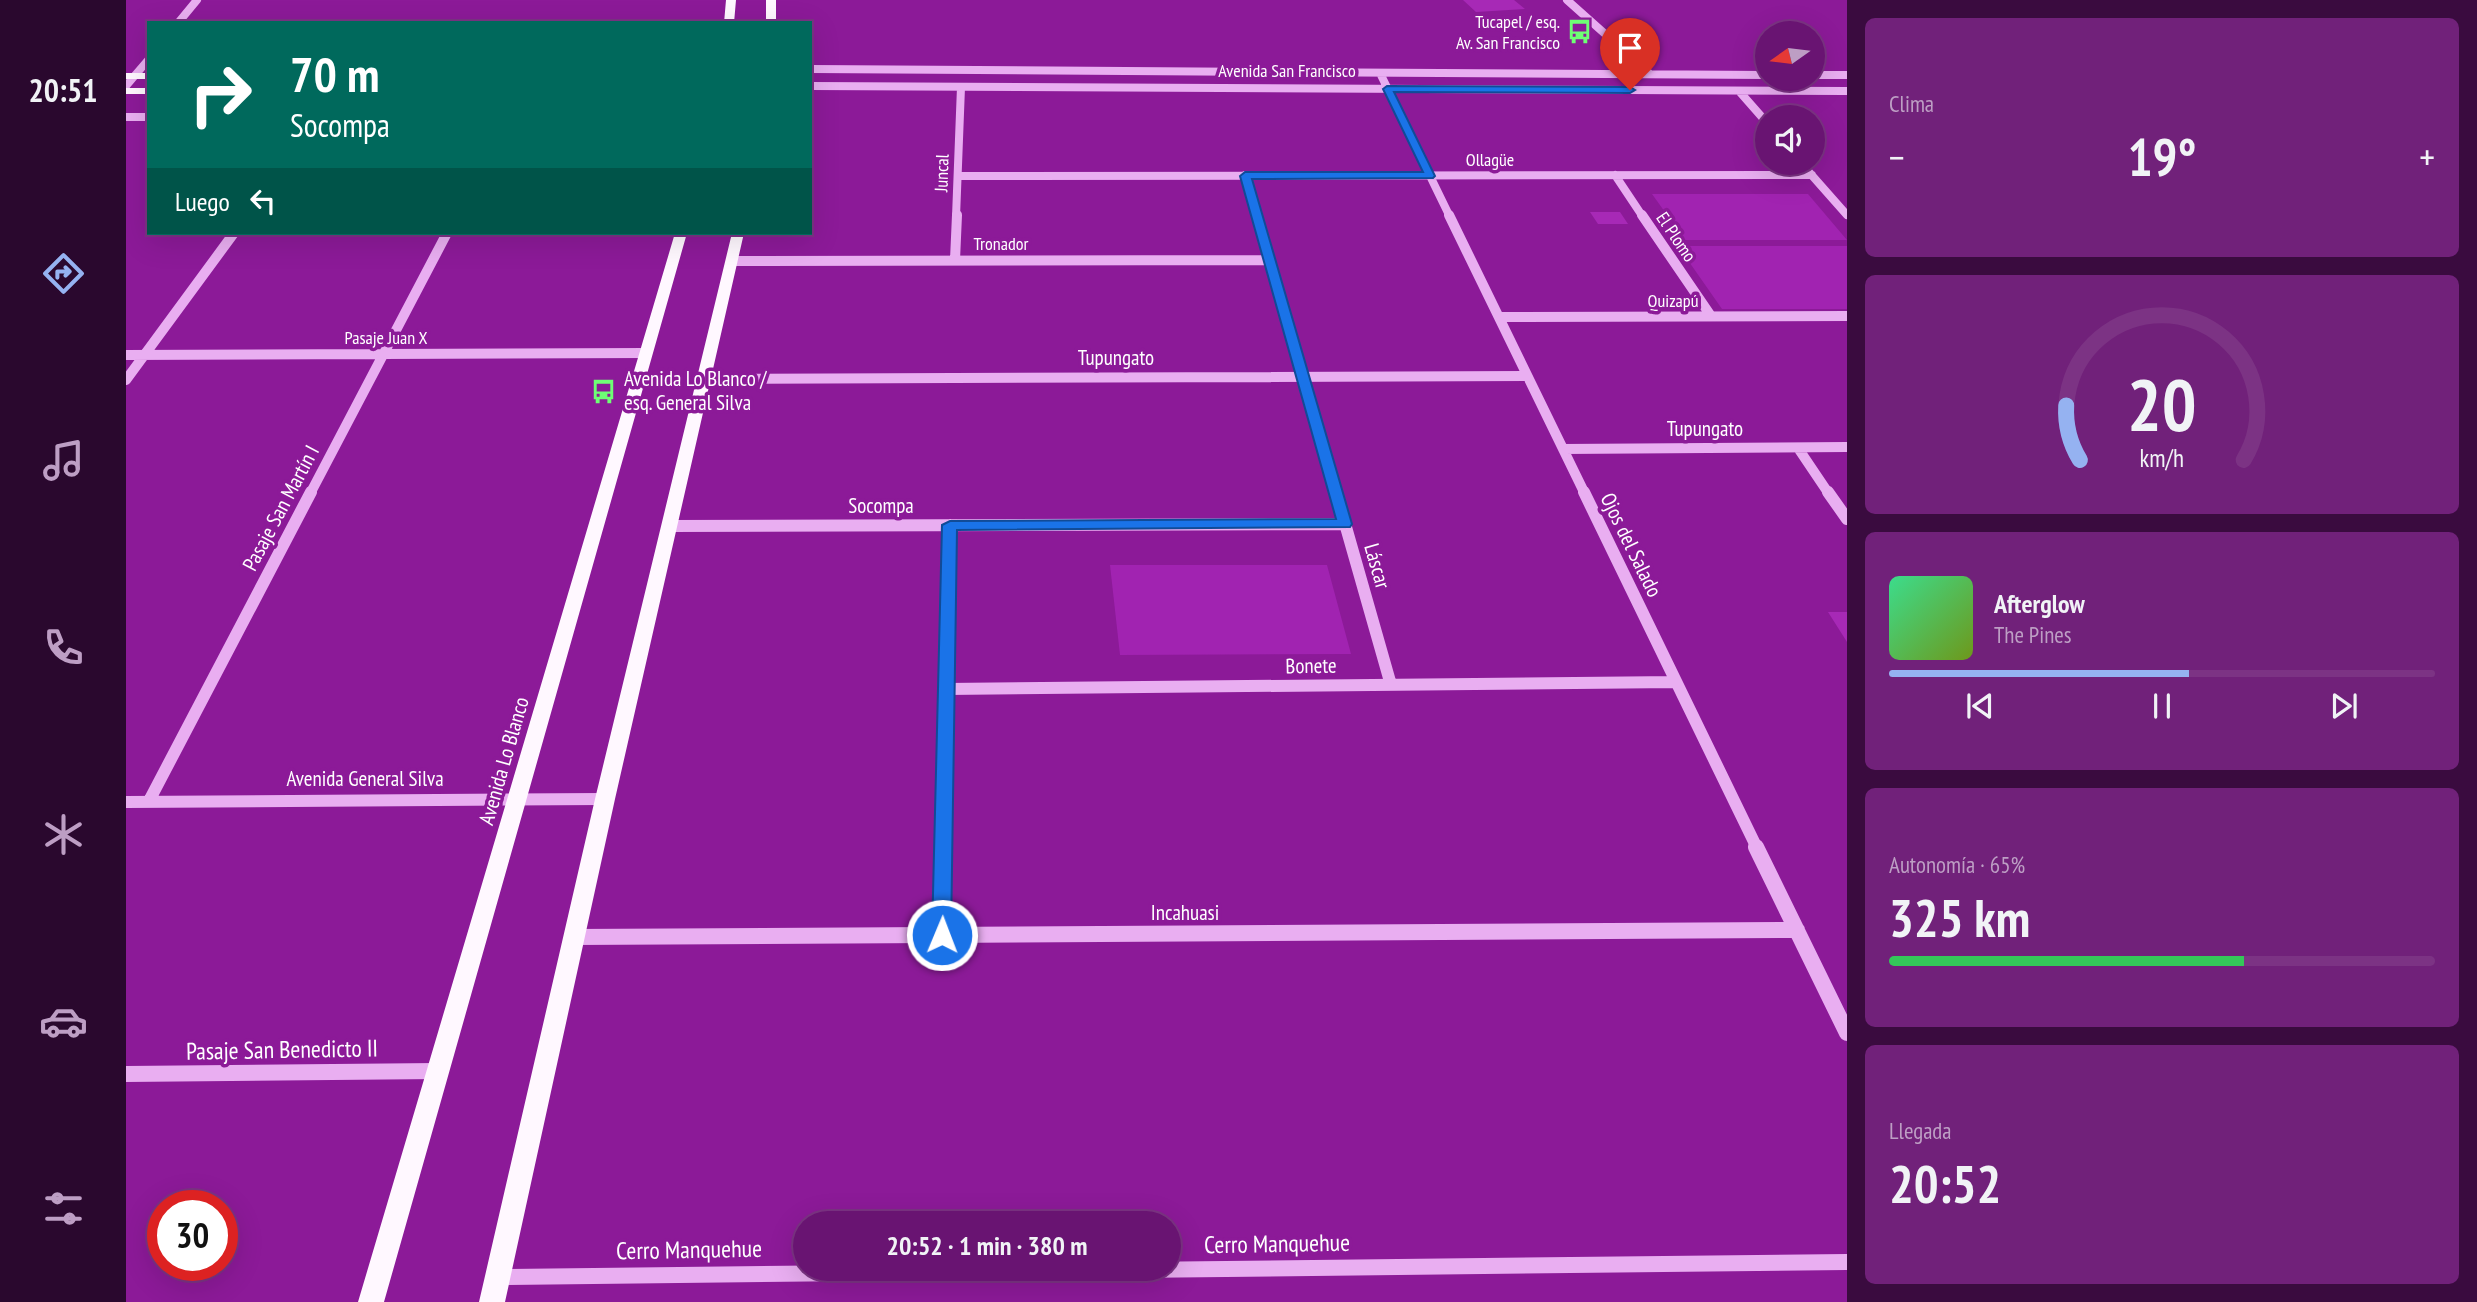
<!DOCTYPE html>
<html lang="es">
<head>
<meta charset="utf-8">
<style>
	:root { --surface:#691472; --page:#71217a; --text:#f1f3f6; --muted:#bd9ec4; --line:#7c3384; --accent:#95b2f1 }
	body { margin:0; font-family:"PT Sans Narrow",sans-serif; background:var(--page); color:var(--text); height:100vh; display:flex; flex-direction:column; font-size:26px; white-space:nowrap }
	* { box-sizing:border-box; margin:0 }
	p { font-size:23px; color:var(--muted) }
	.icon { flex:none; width:38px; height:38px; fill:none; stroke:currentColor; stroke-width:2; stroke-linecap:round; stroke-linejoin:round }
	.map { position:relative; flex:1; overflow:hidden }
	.drawer { display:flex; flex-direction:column; gap:18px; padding:18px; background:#3a0b3f; width:630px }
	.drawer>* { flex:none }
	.hud { position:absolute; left:21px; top:21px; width:665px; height:214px; border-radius:0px; box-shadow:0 7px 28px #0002,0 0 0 2px var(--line); background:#00695c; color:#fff; overflow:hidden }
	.needle { width:46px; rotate:256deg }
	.fabs { position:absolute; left:1629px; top:21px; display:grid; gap:14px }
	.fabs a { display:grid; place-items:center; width:70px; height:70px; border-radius:50%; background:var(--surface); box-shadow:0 7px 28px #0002,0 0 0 2px var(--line); font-size:35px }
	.speed { position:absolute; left:21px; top:1190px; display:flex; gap:14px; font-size:35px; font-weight:700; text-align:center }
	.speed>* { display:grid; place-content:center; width:91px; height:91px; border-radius:50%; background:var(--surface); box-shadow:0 7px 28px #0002,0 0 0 2px var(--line); line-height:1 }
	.speed .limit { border:10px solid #d22; background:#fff; color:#111 }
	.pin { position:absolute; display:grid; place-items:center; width:60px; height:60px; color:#fff; margin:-72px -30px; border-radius:50% 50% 50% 0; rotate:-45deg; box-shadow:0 0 7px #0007 }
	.pin .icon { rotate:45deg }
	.me { position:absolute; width:77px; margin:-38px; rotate:1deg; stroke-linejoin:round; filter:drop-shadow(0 0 5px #0008) }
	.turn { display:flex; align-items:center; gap:24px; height:147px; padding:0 28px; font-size:32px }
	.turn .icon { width:91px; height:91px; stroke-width:2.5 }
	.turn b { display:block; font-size:49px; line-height:60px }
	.then { display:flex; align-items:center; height:66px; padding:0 28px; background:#0003; gap:14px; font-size:26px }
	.big { font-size:52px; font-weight:700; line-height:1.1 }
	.drawer .card { flex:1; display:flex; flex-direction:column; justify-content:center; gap:10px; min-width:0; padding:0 24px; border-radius:10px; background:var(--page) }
	.drawer .dial { align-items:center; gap:0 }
	.dial svg { height:182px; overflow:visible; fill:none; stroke:var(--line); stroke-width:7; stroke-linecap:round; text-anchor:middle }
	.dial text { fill:var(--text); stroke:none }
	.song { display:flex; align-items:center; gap:21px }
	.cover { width:84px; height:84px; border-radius:10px; background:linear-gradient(135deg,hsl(150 70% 55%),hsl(80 70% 35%)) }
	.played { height:7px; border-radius:4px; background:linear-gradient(90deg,var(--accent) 55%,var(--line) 55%) }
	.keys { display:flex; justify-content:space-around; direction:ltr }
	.heat { display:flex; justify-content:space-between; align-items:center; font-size:38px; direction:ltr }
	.charge { height:10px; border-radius:5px; background:linear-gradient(90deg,#34c759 65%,var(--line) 0) }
	.trip { position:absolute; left:667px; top:1211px; width:388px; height:70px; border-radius:35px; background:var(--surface); box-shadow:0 7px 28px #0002,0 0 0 2px var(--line); font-weight:700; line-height:70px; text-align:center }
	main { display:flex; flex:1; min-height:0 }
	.tab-bar { display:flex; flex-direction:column; width:126px; justify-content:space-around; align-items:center; background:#2a082e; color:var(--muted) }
	.tab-bar .icon { width:49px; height:49px }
	.tab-bar .active { color:var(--accent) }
	.tab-bar b { font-size:32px; color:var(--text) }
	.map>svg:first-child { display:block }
	.green { fill:#a123b1 }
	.building { fill:#a729b6 }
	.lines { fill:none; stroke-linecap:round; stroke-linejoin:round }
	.minor-far3 { stroke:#e9aef1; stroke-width:8 }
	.minor-far2 { stroke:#e9aef1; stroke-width:10 }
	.minor-far1 { stroke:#e9aef1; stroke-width:12 }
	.minor { stroke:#e9aef1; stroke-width:16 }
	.major { fill:#fff8ff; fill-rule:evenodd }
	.route { fill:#1a73e8; stroke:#114b97; stroke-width:2 }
	.labels { text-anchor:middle; stroke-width:7; stroke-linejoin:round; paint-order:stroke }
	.far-poi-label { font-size:18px; fill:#fff; stroke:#8c1a98; text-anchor:end }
	.far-street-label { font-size:18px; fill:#fff; stroke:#8c1a98 }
	.street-label { font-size:21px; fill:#fff; stroke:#8c1a98 }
	.poi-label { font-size:21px; fill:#fff; stroke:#8c1a98; text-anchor:start }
	.near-street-label { font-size:24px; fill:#fff; stroke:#8c1a98 }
</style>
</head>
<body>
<main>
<nav class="tab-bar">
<b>20:51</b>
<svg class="icon active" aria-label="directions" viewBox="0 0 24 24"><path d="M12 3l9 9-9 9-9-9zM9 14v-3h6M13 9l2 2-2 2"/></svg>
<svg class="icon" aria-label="music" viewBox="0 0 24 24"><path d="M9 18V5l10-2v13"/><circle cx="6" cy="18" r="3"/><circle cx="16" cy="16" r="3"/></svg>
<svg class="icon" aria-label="phone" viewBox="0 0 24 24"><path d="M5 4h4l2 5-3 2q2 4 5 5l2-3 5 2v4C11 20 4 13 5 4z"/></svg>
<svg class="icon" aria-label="climate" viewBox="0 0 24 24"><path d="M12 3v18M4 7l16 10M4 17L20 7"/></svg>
<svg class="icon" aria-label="car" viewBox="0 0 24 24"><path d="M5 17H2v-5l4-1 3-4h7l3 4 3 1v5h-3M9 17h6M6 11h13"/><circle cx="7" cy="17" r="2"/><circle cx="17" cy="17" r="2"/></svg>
<svg class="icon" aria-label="filters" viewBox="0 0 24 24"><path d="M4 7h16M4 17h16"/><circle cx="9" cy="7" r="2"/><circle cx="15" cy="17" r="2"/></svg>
</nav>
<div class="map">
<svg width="1721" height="1302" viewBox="0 0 1721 1302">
	<rect width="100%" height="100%" fill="#8c1a98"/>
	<path class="green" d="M1526,194H1682L1721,240H1559Z
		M1552,246H1721V309H1596Z
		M984,565H1201L1225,654L994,655Z"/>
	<path class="building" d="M1337,0H1388L1399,9L1350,12Z
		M1464,212H1494L1502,224H1472Z
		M1702,612H1721V642Z"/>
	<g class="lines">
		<path class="minor-far3" d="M1441,0L1524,74
			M52,23L71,0
			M684,69L1642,75
			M1254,73L1324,217
			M1687,75H1721
			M0,86L23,59
			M684,86L1721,91
			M1613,91L1642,124
			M0,117H23
			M1675,163L1721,215
			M1119,175L1131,217
			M1489,175L1517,217
			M832,176L1686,175
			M830,217L835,87"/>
		<path class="minor-far2" d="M1130,215L1210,494
			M1323,215L1459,494
			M1516,215L1585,316
			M829,260L831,215
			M606,261L1144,260
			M1373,317L1721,316
			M0,355L520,353
			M578,379L1401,376
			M0,380L108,233
			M1672,448L1703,494
			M1437,449L1721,447
			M184,494L321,233"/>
		<path class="minor-far1" d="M1210,492L1265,685
			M1458,492L1631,848
			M1702,492L1721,519
			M544,526L1219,524
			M820,689L1550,682
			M23,801L185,492
			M0,802L479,799
			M818,848L824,525"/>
		<path class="minor" d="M1630,847L1721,1033
			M816,935L818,847
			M448,937L1671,930
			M0,1074L312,1071
			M371,1277L1721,1262"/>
		<path class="major" d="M600,0H610L608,23H598Z
			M640,0H650V23H640Z
			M0,73H23V79H0Z
			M0,88H23V94H0Z
			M549,233H561L258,1302H232Z
			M606,233H618L489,799L379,1302H353L469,799Z"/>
	</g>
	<path class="route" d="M1261,86L1504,87L1509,90L1504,93L1268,92L1309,176L1307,178L1126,179L1226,524L1224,527L831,530L825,935L822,941L816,943L809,941L806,935L816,525L824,521L1210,519L1114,176L1119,172H1297L1257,89Z"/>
	<defs>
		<symbol id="bus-bare" viewBox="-9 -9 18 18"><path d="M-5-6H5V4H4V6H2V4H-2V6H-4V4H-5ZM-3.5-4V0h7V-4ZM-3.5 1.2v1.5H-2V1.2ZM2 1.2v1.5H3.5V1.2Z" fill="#6eff75" stroke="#8c1a98" stroke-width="2.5" paint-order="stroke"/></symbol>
	</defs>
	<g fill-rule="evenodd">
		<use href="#bus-bare" x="1436" y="14" width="35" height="35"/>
		<use href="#bus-bare" x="460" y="374" width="35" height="35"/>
	</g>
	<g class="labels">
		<g class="far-poi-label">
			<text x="1434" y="28">Tucapel / esq.<tspan x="1434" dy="21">Av. San Francisco</tspan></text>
		</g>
		<g class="far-street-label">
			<text x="1161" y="77">Avenida San Francisco</text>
			<text x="1364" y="166">Ollagüe</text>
			<text transform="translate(816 173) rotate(-88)" y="6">Juncal</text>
			<text transform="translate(1550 237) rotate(56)" y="6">El Plomo</text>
			<text x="875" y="250">Tronador</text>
			<text x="1547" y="307">Quizapú</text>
			<text x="260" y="344">Pasaje Juan X</text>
		</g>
		<g class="street-label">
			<text x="990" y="365">Tupungato</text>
			<text x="1579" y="436">Tupungato</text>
			<text x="755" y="513">Socompa</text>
			<text transform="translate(155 508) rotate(-62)" y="7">Pasaje San Martín I</text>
			<text transform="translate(1505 545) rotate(64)" y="7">Ojos del Salado</text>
			<text transform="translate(1251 566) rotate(74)" y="7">Láscar</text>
			<text transform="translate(1185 666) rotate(-1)" y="7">Bonete</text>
			<text transform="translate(378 761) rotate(-74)" y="7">Avenida Lo Blanco</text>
			<text x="239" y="786">Avenida General Silva</text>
			<text x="1059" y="920">Incahuasi</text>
		</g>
		<g class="poi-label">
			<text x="498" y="386">Avenida Lo Blanco /<tspan x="498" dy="24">esq. General Silva</tspan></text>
		</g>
		<g class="near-street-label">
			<text transform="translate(156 1050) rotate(-1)" y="8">Pasaje San Benedicto II</text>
			<text transform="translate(1151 1244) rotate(-1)" y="8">Cerro Manquehue</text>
			<text transform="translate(563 1250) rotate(-1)" y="8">Cerro Manquehue</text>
		</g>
	</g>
</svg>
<div class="fabs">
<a><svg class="needle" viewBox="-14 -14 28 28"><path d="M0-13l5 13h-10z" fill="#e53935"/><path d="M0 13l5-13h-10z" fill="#bd9ec4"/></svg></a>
<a><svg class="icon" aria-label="sound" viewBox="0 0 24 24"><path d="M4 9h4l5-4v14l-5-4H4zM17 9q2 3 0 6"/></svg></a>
</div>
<div class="speed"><div class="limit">30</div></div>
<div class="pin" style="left:1504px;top:90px;background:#d93025"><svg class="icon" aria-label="arrive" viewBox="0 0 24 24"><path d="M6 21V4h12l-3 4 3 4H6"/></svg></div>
<svg class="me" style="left:816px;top:935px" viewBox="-20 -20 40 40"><circle r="17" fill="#1a73e8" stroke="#fff" stroke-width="3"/><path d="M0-11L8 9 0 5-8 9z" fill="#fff"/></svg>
<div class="trip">20:52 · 1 min · 380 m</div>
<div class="hud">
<div class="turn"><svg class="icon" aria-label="right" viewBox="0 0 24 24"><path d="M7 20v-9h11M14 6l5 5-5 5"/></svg><div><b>70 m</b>Socompa</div></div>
<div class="then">Luego<svg class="icon" aria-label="left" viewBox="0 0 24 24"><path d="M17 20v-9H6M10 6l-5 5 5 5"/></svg></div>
</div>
</div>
<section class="drawer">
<div class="card"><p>Clima</p>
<div class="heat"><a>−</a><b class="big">19°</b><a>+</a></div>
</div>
<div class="card dial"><svg viewBox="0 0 100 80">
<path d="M14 69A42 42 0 1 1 86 69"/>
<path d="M14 69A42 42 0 0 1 8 45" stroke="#95b2f1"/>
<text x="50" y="56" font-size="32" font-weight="700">20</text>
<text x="50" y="72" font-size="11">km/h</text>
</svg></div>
<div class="card">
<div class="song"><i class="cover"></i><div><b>Afterglow</b><p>The Pines</p></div></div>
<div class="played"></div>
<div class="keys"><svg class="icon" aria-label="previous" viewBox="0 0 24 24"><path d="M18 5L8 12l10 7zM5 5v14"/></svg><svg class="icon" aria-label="pause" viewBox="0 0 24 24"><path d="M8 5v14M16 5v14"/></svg><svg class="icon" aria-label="next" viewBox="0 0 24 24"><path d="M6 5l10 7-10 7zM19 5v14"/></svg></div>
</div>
<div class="card"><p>Autonomía · 65%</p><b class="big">325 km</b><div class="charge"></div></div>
<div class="card"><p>Llegada</p><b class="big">20:52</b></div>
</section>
</main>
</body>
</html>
